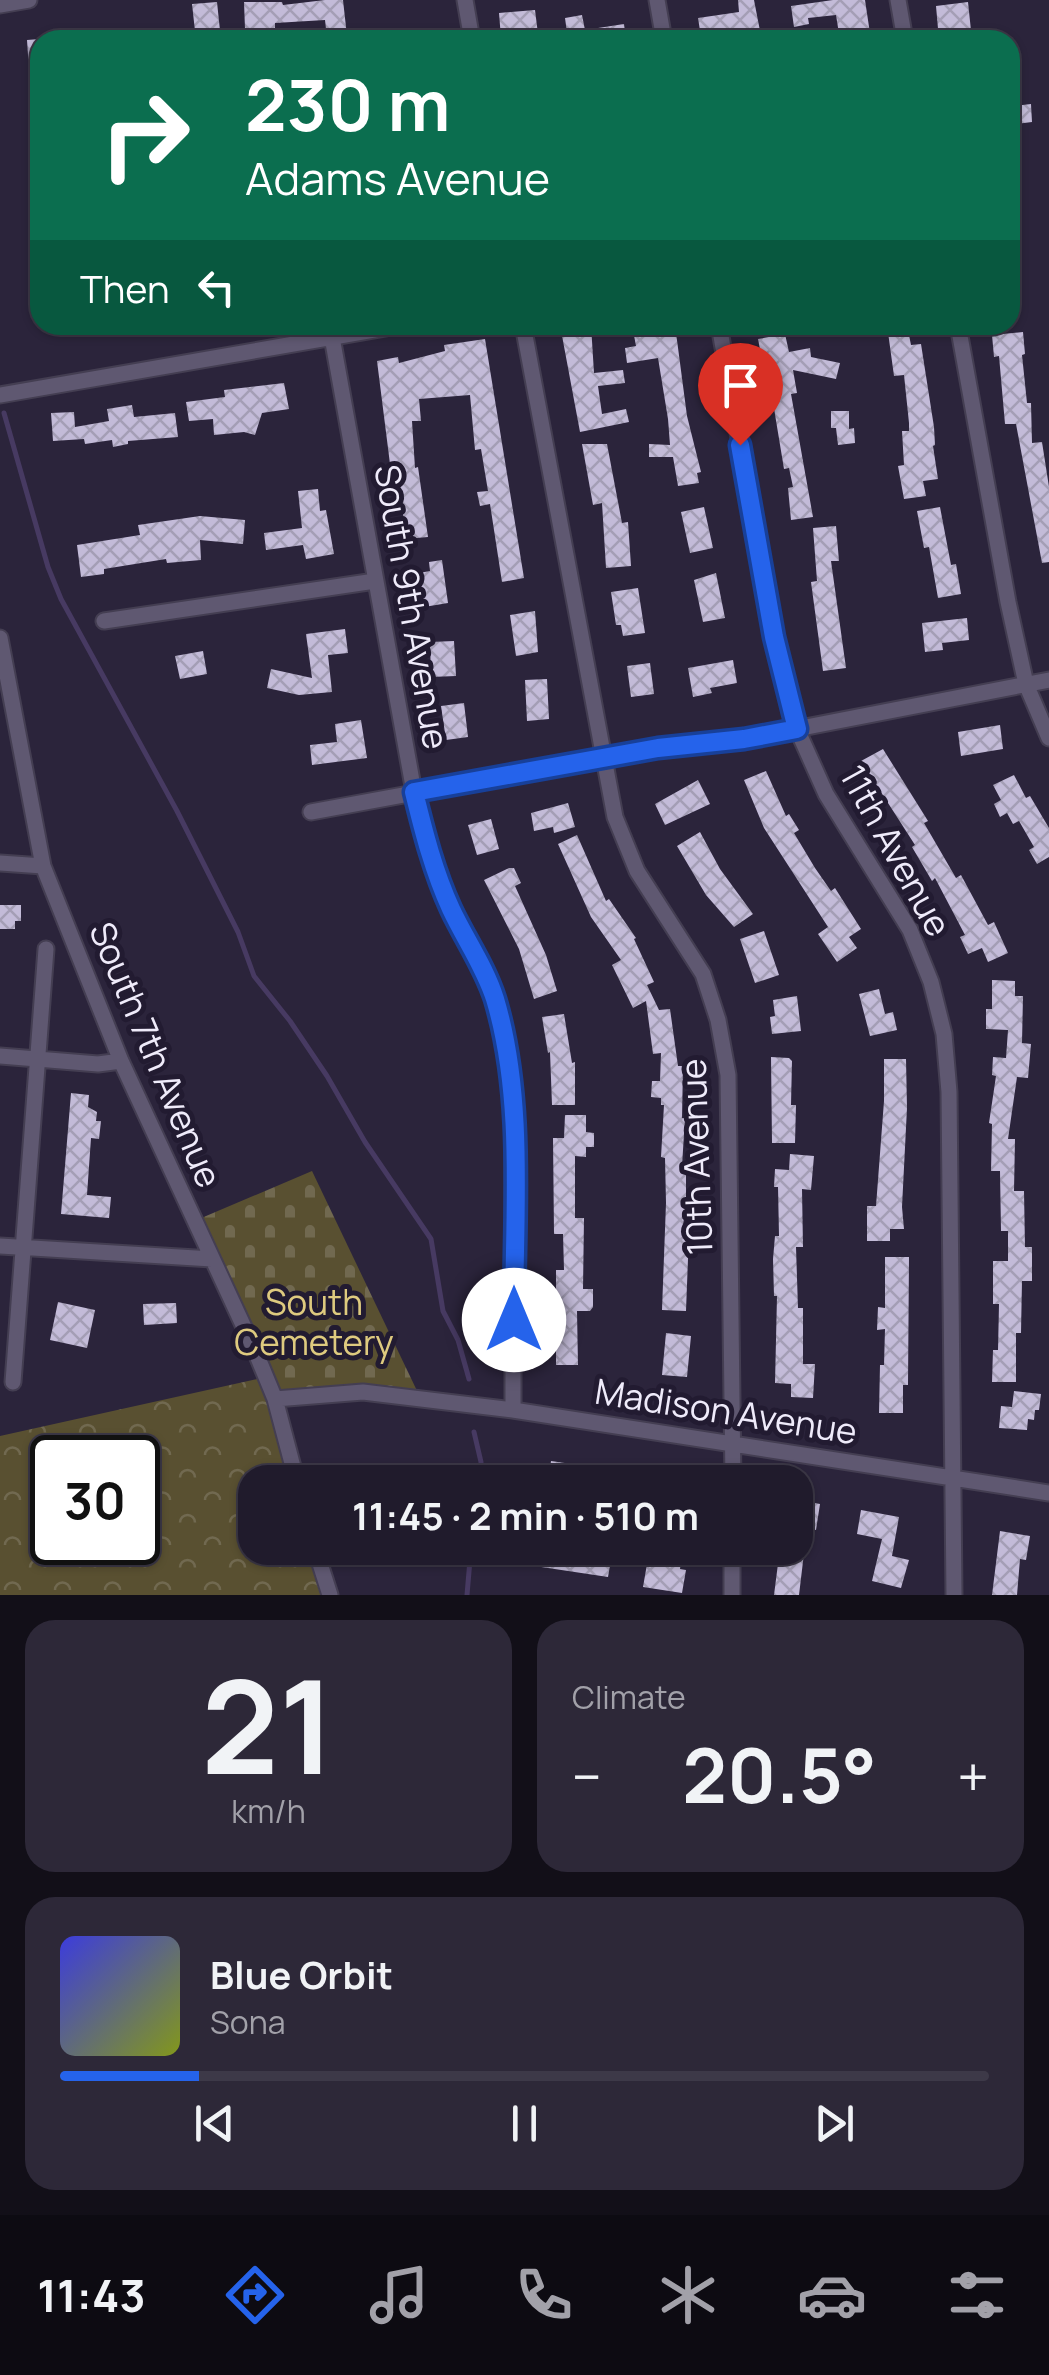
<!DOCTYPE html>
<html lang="en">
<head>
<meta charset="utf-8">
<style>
	:root { --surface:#201b2c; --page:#2d2838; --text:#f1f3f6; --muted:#a2a1a9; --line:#3d3948; --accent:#2563eb }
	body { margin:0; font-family:Manrope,sans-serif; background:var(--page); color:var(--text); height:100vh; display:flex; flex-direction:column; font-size:38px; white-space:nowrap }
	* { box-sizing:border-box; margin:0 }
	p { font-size:32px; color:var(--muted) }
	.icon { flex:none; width:55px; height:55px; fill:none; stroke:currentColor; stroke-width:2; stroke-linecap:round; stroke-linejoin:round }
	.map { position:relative; height:1595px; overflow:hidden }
	.side { display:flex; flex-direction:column; gap:25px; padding:25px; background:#120f18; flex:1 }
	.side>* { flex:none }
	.guide { position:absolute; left:30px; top:30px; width:990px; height:305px; border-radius:30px; box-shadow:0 2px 8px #0004,0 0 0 2px var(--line); background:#0b6e4f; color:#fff; overflow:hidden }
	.speed { position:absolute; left:30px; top:1435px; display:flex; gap:20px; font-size:50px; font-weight:700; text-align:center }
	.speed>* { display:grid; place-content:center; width:130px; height:130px; border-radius:50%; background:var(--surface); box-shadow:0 2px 8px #0004,0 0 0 2px var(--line); line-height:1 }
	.speed .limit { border:5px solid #111; border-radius:15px; background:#fff; color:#111 }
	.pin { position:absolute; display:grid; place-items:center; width:85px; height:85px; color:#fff; margin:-102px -42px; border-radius:50% 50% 50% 0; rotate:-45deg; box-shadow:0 0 10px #0007 }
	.pin .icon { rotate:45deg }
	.me { position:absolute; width:110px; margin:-55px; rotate:0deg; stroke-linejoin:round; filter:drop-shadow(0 0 8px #0008) }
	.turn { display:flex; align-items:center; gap:35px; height:210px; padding:0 50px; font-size:45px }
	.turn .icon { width:130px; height:130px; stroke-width:2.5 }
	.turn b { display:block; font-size:70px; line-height:85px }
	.then { display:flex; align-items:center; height:95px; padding:0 50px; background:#0003; gap:20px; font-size:38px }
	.big { font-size:75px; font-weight:700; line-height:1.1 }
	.side .widget { flex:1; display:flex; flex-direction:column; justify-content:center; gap:15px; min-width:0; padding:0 35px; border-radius:30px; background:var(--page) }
	.side .dial { align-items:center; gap:0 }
	.dial b { font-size:130px; line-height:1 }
	.song { display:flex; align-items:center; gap:30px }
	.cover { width:120px; height:120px; border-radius:15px; background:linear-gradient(135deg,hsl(240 70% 55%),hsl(70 70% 35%)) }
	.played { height:10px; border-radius:5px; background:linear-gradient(90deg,var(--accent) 15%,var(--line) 15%) }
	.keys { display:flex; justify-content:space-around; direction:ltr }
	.heat { display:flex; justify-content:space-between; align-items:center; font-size:55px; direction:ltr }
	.side .tiles { flex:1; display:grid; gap:25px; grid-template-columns:1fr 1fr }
	.widget:last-child { grid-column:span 2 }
	.trip { position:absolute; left:238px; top:1465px; width:575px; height:100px; border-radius:30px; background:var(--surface); box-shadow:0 2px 8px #0004,0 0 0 2px var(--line); font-weight:700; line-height:100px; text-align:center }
	.tab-bar { display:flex; height:160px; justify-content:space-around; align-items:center; background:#0d0b12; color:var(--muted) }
	.tab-bar .icon { width:70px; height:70px }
	.tab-bar .current { color:var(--accent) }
	.tab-bar b { font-size:45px; color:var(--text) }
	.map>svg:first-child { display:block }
	.cemetery { fill:url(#cemetery-stones) }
	.park { fill:url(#park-crowns); fill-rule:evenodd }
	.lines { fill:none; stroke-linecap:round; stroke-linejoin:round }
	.stream { stroke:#473a62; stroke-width:5 }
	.building { fill:url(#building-cross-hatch) }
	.minor-casing { stroke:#443e52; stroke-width:19 }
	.minor { stroke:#5f5871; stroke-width:15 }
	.route-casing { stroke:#184099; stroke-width:25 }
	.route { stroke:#2563eb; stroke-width:18 }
	.labels { text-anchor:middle; stroke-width:10; stroke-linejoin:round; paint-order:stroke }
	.street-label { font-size:35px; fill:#efebfa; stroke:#221b31 }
	.park-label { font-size:35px; fill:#deca7f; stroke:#221b31 }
</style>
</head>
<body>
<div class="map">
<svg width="1049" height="1595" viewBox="0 0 1049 1595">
	<defs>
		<pattern id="cemetery-stones" width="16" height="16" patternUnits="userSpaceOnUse" patternTransform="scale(2.5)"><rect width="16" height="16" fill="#595031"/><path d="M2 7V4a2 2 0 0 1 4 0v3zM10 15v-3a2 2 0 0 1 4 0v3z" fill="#716950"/></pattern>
		<pattern id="park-crowns" width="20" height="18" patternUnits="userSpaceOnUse" patternTransform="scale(2.5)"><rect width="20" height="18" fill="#595031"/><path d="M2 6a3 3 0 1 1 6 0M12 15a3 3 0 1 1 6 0" fill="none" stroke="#716950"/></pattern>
		<pattern id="building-cross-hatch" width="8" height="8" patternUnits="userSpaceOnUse" patternTransform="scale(2.5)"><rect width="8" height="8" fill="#c3bbd8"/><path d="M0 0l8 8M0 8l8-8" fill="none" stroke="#a49eb5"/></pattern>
	</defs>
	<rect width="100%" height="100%" fill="#2b243b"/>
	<path class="cemetery" d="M312,1171L419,1395H277L199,1219Z"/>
	<path class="park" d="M266,1377L299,1482H255V1548H320L335,1595H0V1436ZM52,1458H138V1542H52Z"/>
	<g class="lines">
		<path class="stream" d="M4,413L48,567L61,599L177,811L238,932L254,976L290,1021L327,1076L365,1142L431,1239L443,1311L458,1340L469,1379
			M474,1432L481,1462L480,1482
			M467,1595L471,1548"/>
	</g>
	<path class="building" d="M325,0H343L347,36L327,38L325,20L275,23V29H245L244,2H282L283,5Z
		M738,0H754L761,36L745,39L744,30L701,37L698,18L739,12Z
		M833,0H865L871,40H840L836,15L808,18L809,24L794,27L791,6Z
		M217,2L221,40H196L192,4Z
		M968,2L972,40H939L936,6Z
		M535,10L538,34L501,38L499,13Z
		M582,15L585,30L624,24L626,40H568L565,18Z
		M40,39V85H30L27,40Z
		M1031,104L1032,122L1015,124L1013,106Z
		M560,325H591L594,373L623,370L625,383L598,386L602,414L626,409L629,422L580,432Z
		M632,325H675L687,416L701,472L697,473L699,483L678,486L673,457H649V444L670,445L668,419L658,358L627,363L625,348L636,346Z
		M887,325H907L911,345L921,344L934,427L935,445L933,446L938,479L923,481L926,496L904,499L898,466L904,465L902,431H909V423L904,375L894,376Z
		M1023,332L1025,354L1022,355L1027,403H1031L1032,443L1042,442L1049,487V562L1042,563L1016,424H1005L999,356L994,357L992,335Z
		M785,334L789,352L810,348L811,357L840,363L836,379L793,370L797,393L791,394L813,517L791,520L788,488L793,487L789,468L784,469L766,360H762L758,339Z
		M485,339L524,578L502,582L490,504L480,506L477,492L488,491L481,449L475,450L470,395L419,399L421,421H412L415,468L418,467L428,537L406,539L401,498L393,464H390L377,361L398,357L399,363L445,351L444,345Z
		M284,383L289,409L262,413L255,435L244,432L214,435L213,419L189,421L186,402L225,397L224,390Z
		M132,405L134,417L175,413L178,437L128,441V444L113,447L112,440L85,444L84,439L53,441L51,413L74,412L75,427L109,421L107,409Z
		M831,411H849V429L854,428L855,443L838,445L836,428H831Z
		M582,444H607L622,523L628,522L631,566L606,568L602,503L593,505Z
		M318,489L320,511L326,510L334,554L306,559L303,545L266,550L264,533L302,528L298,491Z
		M704,507L713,548L690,553L681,512Z
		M940,507L951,565L956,564L961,594L938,598L929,547L924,548L917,511Z
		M200,516L245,520L243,544L200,540L201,560L167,563L166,559L104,569V574L81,577L77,545L140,535L138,525Z
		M836,526L839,561H831L846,668L823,671L811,582L817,581L813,528Z
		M442,560L448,603L424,607L419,573L430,571L429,562Z
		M716,573L725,618L703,622L694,580Z
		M638,588L645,633L623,636L621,625H616L611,592Z
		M535,611L538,652L516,656L510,615Z
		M967,618L969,640L942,643L943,650L925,652L922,623Z
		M345,629L348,653L328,655L332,692L299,695L267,688L271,669L312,678L306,634Z
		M454,641L456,676L431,677L430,642Z
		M203,651L207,674L180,679L175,656Z
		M733,660L737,683L710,688L712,693L693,697L688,668Z
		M650,663L654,694L631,697L627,666Z
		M547,679L549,719L527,721L525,680Z
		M464,703L468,737L446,740L441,706Z
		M361,720L367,758L312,765L310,745L337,742L335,724Z
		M1000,725L1003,749L961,756L958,732Z
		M883,749L928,821L924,823L956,878L961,875L988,925L994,922L1008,953L988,962L982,948L968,954L960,937L965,935L935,878L932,881L912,847L915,845L861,761Z
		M766,771L786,816L789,814L799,830L794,833L815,868L831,891L835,888L861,929L849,937L857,948L837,962L818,934L828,927L764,828L744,780Z
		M1014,775L1026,798L1030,796L1049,828V857L1037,864L1029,850L1034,847L1019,821L1013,824L1007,813L1000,817L994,804L1001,800L993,785Z
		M698,780L710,804L665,825L655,804Z
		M568,803L575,827L554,833L553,827L534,831L531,813Z
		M491,819L499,849L477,855L468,825Z
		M700,832L720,869L753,914L734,927L706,895L677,846Z
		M577,835L606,901L609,899L636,938L634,939L654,982L647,985L659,1010L670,1009L678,1066H683L682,1118H685L682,1166H686V1203L682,1233H689L686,1311L662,1310L666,1203L665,1158L661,1157L664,1105H661V1098L651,1097L652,1081H660L661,1053L653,1054L646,1001L633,1008L612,965L621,960L591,917L558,844Z
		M509,868H514L521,883L515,886L546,955L557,991L534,999L519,949L484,880Z
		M0,905H21V921H15V929H0Z
		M764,931L779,975L755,983L740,939Z
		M992,980L1015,981V996H1023L1022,1043L1031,1044L1028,1078L1017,1077L1008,1139H1015L1014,1191H1024L1025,1247H1032V1281H1022L1021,1333H1016V1382H992L993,1350H998L999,1304H993V1261H1008V1231H1001L1000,1171H991L992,1124L989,1123L996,1076L992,1075L993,1057L1006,1058L1008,1030L986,1029V1009H992Z
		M879,989L885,1014L893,1012L897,1030L870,1036L859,994Z
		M797,996L801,1031L772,1034L770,1017L775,1016L773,1000Z
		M564,1014L572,1063L575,1062V1105H552L550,1052L548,1053L542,1017Z
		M771,1057L789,1058L792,1061L791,1105H796L795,1143H772Z
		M884,1059H906L907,1108L902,1207L904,1229H890V1241H867V1206H876L884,1101Z
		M71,1093L89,1095L88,1107L97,1112L96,1121H101L99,1139L91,1138L87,1195L111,1197L109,1218L61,1214Z
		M565,1115H586V1132L594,1133V1147H586V1157L575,1156V1218H584L583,1289H593V1307L590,1311H577L578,1365H556V1270H564L563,1234H554L553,1138H564Z
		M790,1154L814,1156L811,1190L802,1189L803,1247H796L798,1308H803V1364H815L813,1398L791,1397V1384L775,1383L777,1296H774L773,1259L775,1236H779L778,1187H774L775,1169L789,1170Z
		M885,1257H909L908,1385H903V1413H879L880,1365H884L885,1329L877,1330L878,1307L885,1308Z
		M58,1302L95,1310L87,1348L50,1340Z
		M176,1303L177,1323L144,1325L143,1304Z
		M666,1333L691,1336L687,1377L662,1375Z
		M1014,1391L1041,1394L1039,1410H1035L1034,1420L1028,1419L1027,1430L999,1428L1001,1406L1012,1407Z
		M551,1461L599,1468L597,1482H548Z
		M795,1499L820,1504L816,1530L807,1528L799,1595H774L780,1548H795Z
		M861,1510L899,1517L892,1556L909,1560L901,1588L872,1581L882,1539L857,1534Z
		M1000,1531L1030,1536L1026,1560L1020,1559L1017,1595H992Z
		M531,1548H613L608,1577L528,1565Z
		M656,1548H683L680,1569L686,1570L682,1593L643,1587L647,1564L654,1565Z"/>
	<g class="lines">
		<defs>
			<path id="minor" d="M465,0L472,40
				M657,0L664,40
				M898,0L905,40
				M0,5L29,0
				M523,325L615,817L637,871L703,974L718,1020L728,1075L733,1482
				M719,325L774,637L797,729L826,794L910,930L931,982L944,1034L949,1092L954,1595
				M958,325L1008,602L1026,684L1049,738
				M332,337L414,792L430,858L452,911L493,995L507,1046L513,1103V1410
				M0,395L403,325
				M104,621L375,581
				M0,638L43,866L121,1061L256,1353L275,1399L297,1482
				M311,812L658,748L744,739L1049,680
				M0,863L43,866
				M0,1056L98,1064L121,1061
				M0,1246L212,1259
				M13,1382L46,949
				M275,1399L363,1392L513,1410L1049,1493
				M315,1548L330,1595
				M732,1595V1548"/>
		</defs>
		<use href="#minor" class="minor-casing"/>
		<use href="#minor" class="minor"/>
	</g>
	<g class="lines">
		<defs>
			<path id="route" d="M514,1320C514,1216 525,1099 495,999C485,967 465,939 451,909C434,872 424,833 414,792L658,748L744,739L797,729L774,637L740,445"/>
		</defs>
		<use href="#route" class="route-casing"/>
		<use href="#route" class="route"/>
	</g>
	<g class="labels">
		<g class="street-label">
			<text transform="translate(411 607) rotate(80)" y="12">South 9th Avenue</text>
			<text transform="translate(895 851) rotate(61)" y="12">11th Avenue</text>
			<text transform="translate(155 1055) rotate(67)" y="12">South 7th Avenue</text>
			<text transform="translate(697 1157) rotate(-92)" y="12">10th Avenue</text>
			<text transform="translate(726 1412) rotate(9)" y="12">Madison Avenue</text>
		</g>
		<g class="park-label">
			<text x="314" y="1315">South<tspan x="314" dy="40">Cemetery</tspan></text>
		</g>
	</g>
</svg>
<div class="speed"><div class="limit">30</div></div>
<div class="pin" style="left:740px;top:445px;background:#d93025"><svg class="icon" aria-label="arrive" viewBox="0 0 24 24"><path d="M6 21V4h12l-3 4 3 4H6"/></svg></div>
<svg class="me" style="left:514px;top:1320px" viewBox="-20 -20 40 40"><circle r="19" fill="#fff"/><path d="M0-13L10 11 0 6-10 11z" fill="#2563eb"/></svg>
<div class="trip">11:45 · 2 min · 510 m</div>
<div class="guide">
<div class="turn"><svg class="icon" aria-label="right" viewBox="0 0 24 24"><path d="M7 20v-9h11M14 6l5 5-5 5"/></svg><div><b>230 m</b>Adams Avenue</div></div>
<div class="then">Then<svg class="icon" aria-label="left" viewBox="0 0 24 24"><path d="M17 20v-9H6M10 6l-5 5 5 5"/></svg></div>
</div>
</div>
<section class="side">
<div class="tiles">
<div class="widget dial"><b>21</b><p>km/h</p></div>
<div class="widget"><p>Climate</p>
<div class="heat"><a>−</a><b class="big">20.5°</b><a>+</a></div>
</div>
<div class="widget">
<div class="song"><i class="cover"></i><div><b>Blue Orbit</b><p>Sona</p></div></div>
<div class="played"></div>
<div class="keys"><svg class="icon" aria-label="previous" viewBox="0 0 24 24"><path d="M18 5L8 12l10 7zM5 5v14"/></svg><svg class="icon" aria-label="pause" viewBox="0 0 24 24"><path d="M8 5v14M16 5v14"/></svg><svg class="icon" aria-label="next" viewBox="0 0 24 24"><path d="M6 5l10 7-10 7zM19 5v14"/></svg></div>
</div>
</div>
</section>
<nav class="tab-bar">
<b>11:43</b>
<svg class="icon current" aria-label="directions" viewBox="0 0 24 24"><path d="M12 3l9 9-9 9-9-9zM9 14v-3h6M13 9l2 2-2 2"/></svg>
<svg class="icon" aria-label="music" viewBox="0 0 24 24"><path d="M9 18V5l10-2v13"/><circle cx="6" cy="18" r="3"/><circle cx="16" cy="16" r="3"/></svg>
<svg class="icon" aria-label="phone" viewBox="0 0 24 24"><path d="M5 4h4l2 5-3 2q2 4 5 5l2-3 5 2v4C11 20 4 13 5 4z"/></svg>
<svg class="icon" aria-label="climate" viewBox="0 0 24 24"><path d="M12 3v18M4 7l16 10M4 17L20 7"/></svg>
<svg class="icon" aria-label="car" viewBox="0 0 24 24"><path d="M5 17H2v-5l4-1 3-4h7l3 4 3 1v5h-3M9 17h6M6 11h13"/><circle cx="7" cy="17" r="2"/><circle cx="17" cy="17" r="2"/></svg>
<svg class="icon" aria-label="filters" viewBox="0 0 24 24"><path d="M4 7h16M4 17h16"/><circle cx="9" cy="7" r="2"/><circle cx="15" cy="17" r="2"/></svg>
</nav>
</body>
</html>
